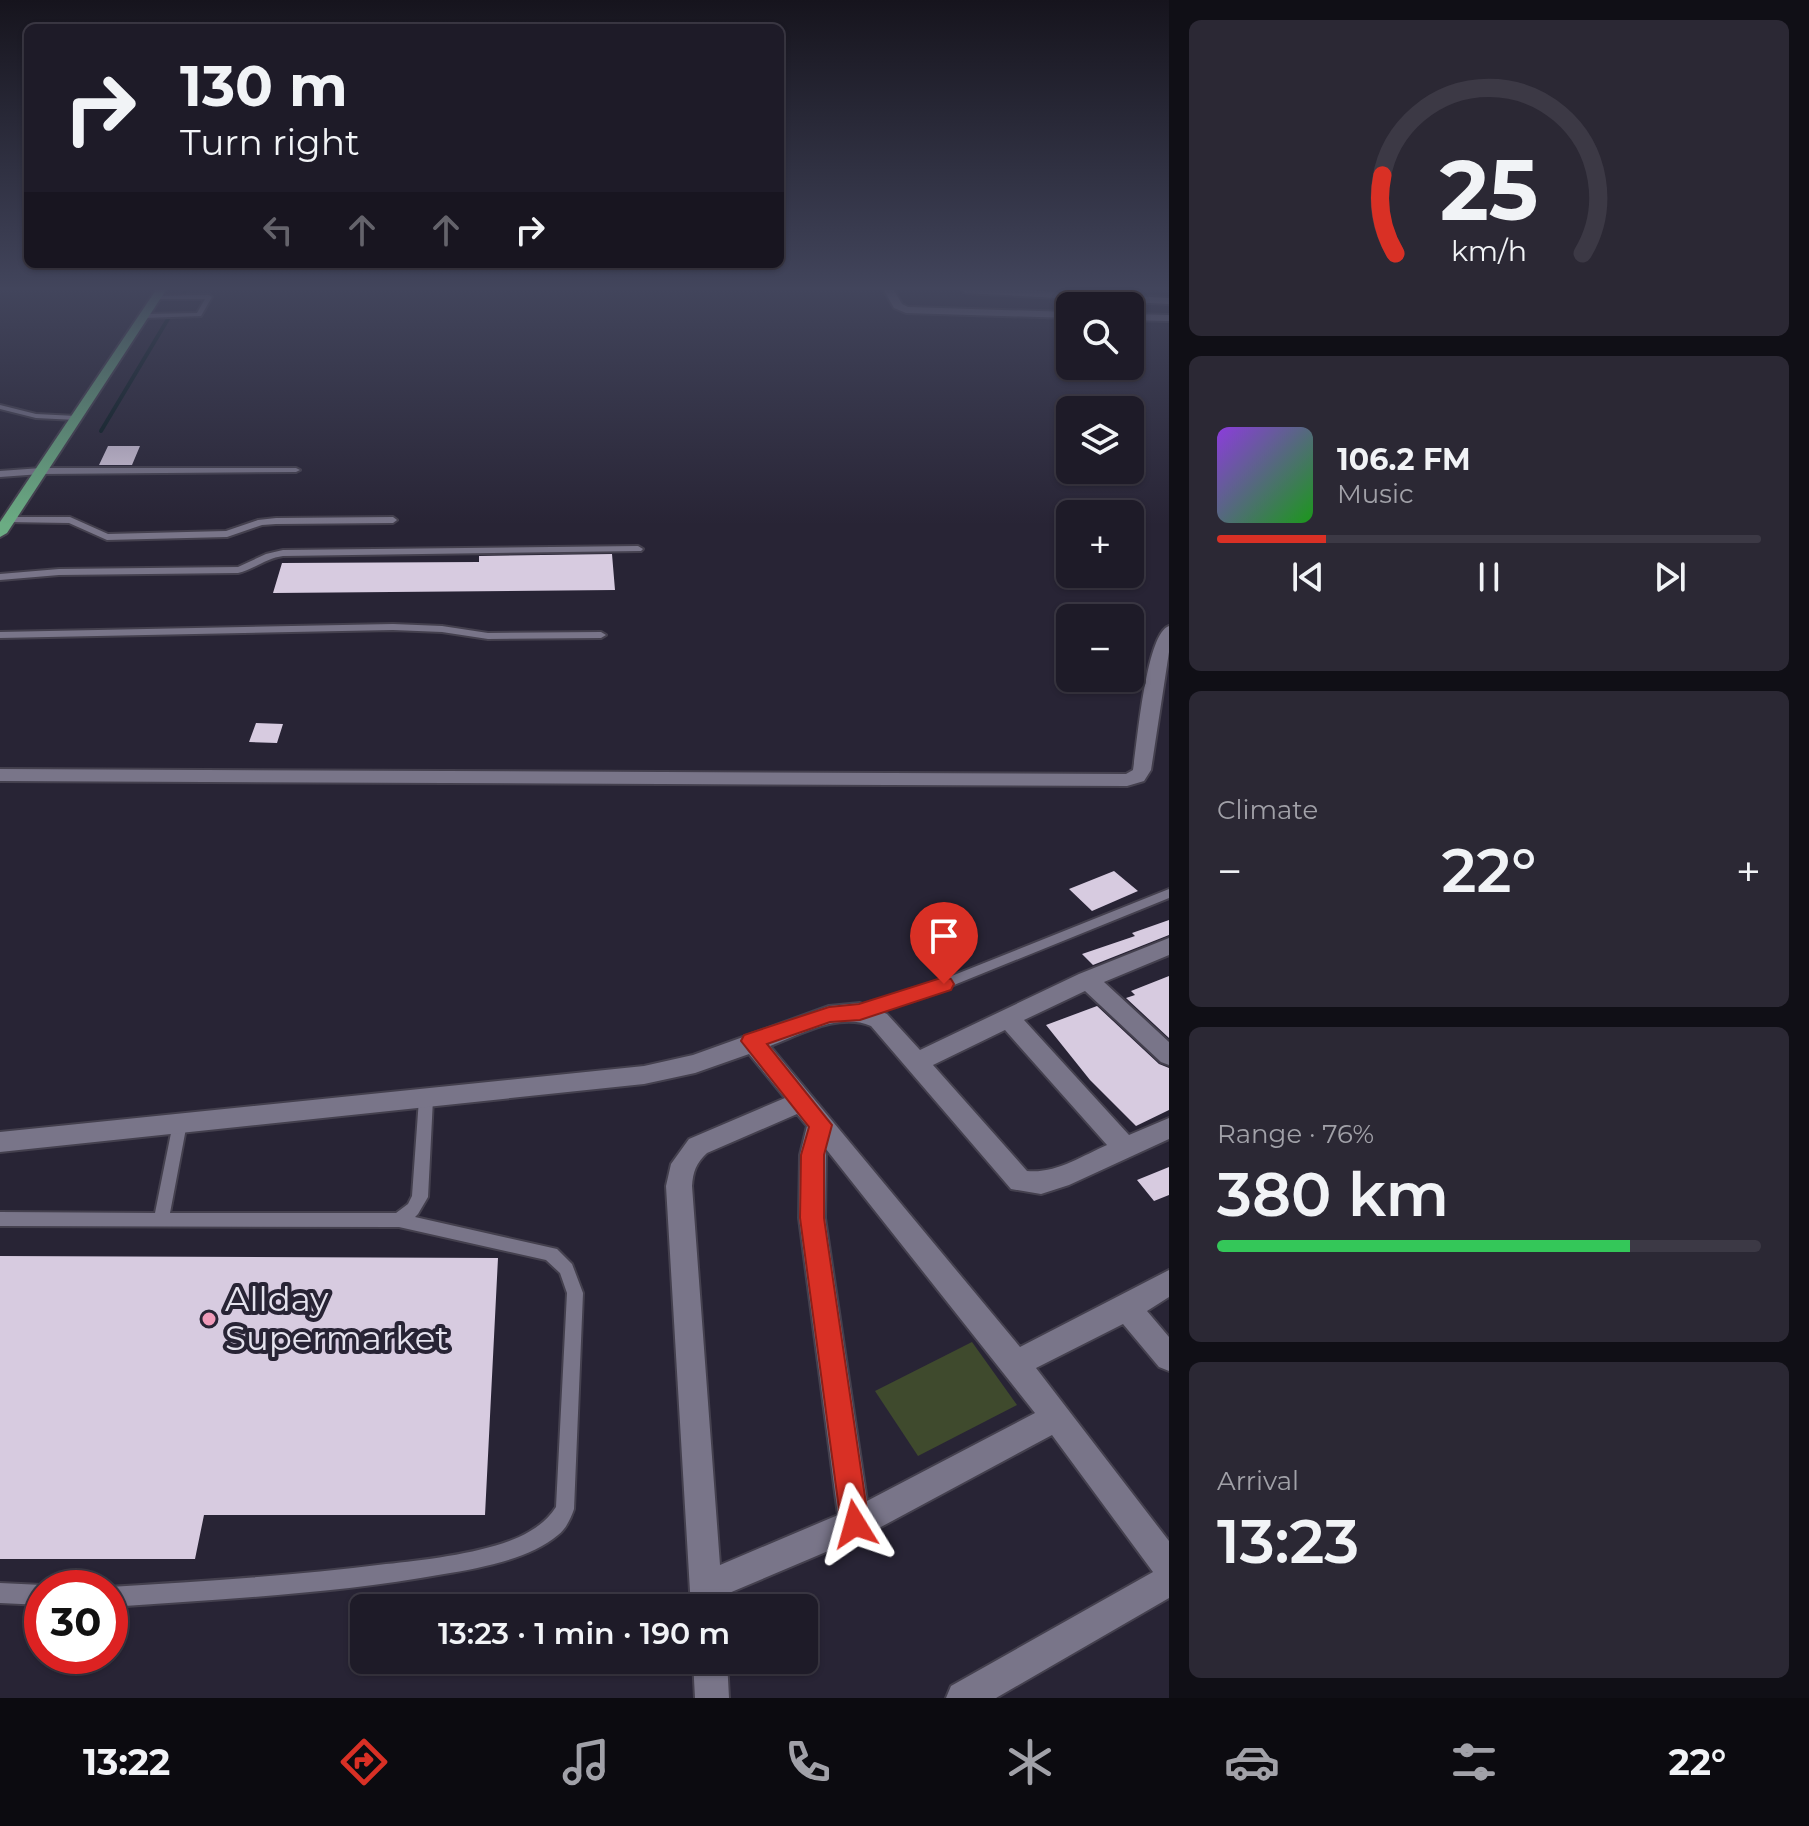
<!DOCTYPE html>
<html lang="en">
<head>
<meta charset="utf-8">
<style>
	:root { --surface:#1e1b28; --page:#2b2834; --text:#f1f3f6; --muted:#a1a1a8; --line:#3c3945; --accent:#d93025 }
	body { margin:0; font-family:Montserrat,sans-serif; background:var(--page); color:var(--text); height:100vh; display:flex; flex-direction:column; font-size:30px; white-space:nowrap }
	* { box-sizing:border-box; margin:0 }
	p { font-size:26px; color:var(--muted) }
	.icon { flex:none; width:44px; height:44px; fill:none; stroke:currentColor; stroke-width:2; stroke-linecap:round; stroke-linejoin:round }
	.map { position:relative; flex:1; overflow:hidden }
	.details { display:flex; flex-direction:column; gap:20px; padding:20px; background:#100f16; width:640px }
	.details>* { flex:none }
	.hud { position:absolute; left:24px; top:24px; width:760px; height:244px; border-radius:12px; box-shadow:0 2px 6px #0004,0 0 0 2px var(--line); background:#1e1b28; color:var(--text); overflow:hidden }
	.buttons { position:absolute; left:1056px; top:292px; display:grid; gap:16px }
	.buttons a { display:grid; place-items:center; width:88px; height:88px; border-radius:12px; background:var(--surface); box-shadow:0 2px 6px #0004,0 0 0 2px var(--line); font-size:40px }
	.speed { position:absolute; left:24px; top:1570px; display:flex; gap:16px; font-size:40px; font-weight:700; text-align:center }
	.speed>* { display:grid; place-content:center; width:104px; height:104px; border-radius:50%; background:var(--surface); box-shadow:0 2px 6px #0004,0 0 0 2px var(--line); line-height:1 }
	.speed .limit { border:12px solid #d22; background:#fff; color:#111 }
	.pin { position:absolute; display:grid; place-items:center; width:68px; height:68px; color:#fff; margin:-82px -34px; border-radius:50% 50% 50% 0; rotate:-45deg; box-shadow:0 0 8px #0007 }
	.pin .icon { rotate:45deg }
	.me { position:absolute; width:88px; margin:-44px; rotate:352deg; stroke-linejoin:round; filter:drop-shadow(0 0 6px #0008) }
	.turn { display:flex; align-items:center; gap:28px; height:168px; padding:0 24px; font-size:36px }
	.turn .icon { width:104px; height:104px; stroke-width:2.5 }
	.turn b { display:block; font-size:56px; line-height:68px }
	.lanes { display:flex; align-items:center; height:76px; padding:0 24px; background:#0003; justify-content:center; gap:40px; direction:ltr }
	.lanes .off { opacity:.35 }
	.big { font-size:60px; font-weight:600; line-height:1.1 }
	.details .widget { flex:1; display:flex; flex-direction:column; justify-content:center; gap:12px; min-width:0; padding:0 28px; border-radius:12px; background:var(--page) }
	.details .dial { align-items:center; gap:0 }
	.dial svg { height:208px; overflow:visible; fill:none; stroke:var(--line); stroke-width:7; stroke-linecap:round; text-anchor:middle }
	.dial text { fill:var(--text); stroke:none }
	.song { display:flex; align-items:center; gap:24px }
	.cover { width:96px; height:96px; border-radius:12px; background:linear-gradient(135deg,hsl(270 70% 55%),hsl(120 70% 35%)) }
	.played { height:8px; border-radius:4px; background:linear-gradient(90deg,var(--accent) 20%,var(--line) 20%) }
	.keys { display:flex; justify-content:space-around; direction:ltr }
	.heat { display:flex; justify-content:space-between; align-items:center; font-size:44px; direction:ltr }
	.charge { height:12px; border-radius:6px; background:linear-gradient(90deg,#34c759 76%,var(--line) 0) }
	.trip { position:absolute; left:350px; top:1594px; width:468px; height:80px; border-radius:12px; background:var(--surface); box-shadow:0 2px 6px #0004,0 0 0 2px var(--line); font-weight:600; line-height:80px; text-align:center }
	.menu { display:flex; height:128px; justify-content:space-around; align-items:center; background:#0c0b10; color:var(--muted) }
	.menu .icon { width:56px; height:56px }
	.menu .current { color:var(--accent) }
	.menu b { font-size:36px; color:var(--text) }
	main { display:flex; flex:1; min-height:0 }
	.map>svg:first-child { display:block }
	.green { fill:#3f4a2d }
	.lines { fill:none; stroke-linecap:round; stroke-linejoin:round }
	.stream { stroke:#05191c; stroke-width:4 }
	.building { fill:#d7cbe0 }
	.lane-casing { stroke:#44404e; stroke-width:4 }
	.street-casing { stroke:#44404e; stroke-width:4 }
	.primary-casing { stroke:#44404e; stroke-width:4 }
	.path { stroke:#74717f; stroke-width:2; stroke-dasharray:4 2; stroke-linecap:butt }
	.lane { fill:#797589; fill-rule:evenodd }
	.street { fill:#797589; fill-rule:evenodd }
	.primary { fill:#6bac83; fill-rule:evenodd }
	.route { fill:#d93025; stroke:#8d1f18; stroke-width:2 }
	.poi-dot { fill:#ef9ab9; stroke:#282435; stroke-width:3 }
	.labels { text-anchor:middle; stroke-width:8; stroke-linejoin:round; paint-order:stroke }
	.near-poi-label { font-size:34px; fill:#e5e3ee; stroke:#282435; text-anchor:start }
</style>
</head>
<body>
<main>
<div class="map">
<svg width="1169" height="1698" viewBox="0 0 1169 1698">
	<rect width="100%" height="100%" fill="#282435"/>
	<path class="green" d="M972,1342L1017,1405L918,1456L875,1391Z"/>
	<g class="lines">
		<path class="stream" d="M183,295L188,287
			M101,431L168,319"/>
	</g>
	<path class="building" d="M108,446H140L132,465H99Z
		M612,554L615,590L273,593L282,563L479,562V556Z
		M256,723L283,724L277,743L249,742Z
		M1114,871L1138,891L1092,911L1069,889Z
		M1169,920V935L1093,965L1082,954L1135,936L1132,933Z
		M1169,976V1038L1126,998L1135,995L1131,991Z
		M1097,1006L1159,1064L1169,1068V1110L1136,1126L1090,1080L1046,1025Z
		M1169,1167V1195L1154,1201L1137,1180Z
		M0,1256L498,1258L485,1515H204L195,1559H0Z"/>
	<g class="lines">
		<defs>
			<path id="lane" d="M209,295L212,297L201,316L144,318L141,316L144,314L197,313L205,299H156L154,298V296Z
				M0,405L36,414L76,416L80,418L76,420L36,418L0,409Z
				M41,468H296L300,470L296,472L41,474L0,477V471Z
				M9,517H70L108,534L226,531L258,520L276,518L393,517L397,520L393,523L276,524L262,525L227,537L107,540L69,523L6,522V518Z
				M638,546L643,549L641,551L283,556C267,558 254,569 238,573L59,575L0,580V574L59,569L238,567L266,554L283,550Z
				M393,624L442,626L488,633L601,632L606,635L601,638L488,639L442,632L393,630L0,638V632Z
				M1169,889V898L949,987L860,1017L855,1016L853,1012L855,1008L939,981Z
				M426,1093L431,1095L433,1099L428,1197L418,1214L415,1217L557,1249L572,1264L583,1293L574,1509C571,1518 566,1529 558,1535C530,1559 480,1568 444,1574C334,1594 222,1599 110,1607V1588H108L110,1587C202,1581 294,1576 386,1564C425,1560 483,1553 519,1537C534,1530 547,1521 556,1507L567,1293L560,1273L546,1260L399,1227L0,1226V1212L155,1213L173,1123L175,1119L180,1117L185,1119L187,1123L170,1213H396L408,1204L412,1196L419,1099L421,1095Z
				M0,1583L42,1585L48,1588H42V1605L0,1603Z"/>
			<path id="street" d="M882,287H892L902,304L908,307L1070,312V318L906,313L894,308Z
				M971,287L1169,298V304L966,293L961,290Z
				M1130,314L1169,315V321L1130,320Z
				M1169,626V652L1151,770L1144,781L1127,786L0,781V769L1126,774L1133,770C1137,745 1146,633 1169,626Z
				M1169,938V955L1104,982L1169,1042V1065L1161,1062L1085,991L1024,1020L1129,1135L1169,1118V1139L1069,1185L1041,1194L1011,1189L871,1026C839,1012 800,1035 770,1046L1020,1347L1169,1270V1297L1147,1311L1169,1337V1371L1159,1367L1123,1324L1036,1368L1169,1541V1598L996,1698H946L951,1686L1153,1572L1052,1435L866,1535L722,1596L723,1608H691L666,1186L671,1164L689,1139L785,1098L749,1054L695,1073L644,1084L0,1152V1132L644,1066L693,1055L829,1006L860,1003L887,1014L920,1050L1079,974ZM1005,1030L1107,1145C1082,1156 1055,1174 1027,1171L933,1065ZM797,1114L807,1126L800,1155L799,1218L838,1515L720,1565L692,1186C693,1172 696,1163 707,1153ZM826,1149L1035,1413L867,1501L825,1218Z
				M693,1660H727L729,1698H695Z"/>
			<path id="primary" d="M158,287H168L7,533L0,537V522Z"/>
		</defs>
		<use href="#lane" class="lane-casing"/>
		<use href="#street" class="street-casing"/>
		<use href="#primary" class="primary-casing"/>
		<path class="path" d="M940,287L954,288"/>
		<use href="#lane" class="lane"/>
		<use href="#street" class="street"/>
		<use href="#primary" class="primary"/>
	</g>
	<linearGradient id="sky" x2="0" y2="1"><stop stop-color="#16141d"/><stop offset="0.55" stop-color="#42455c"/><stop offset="1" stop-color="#42455c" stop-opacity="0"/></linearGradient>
	<rect width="1169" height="525" fill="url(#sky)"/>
	<path class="route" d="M944,977L951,979L954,984L951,990L860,1020L830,1022L767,1044L832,1125L824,1155V1218L869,1524L865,1534L855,1538L845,1534L841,1524L800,1218L801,1155L809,1127L741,1041L744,1035L829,1007L859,1004Z"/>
	<circle class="poi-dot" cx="209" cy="1319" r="8"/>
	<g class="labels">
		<g class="near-poi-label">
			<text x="225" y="1311">Allday<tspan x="225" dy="39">Supermarket</tspan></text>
		</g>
	</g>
</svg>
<div class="buttons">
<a><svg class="icon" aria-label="search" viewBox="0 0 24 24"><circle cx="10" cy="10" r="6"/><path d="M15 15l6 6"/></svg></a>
<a><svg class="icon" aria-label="layers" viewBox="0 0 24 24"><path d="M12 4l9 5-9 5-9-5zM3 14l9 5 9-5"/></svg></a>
<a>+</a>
<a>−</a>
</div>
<div class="speed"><div class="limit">30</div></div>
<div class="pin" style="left:944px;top:984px;background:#d93025"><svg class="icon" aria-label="arrive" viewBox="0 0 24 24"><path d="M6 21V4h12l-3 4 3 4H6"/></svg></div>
<svg class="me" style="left:855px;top:1524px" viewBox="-20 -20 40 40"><path d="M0-17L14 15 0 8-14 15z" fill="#d93025" stroke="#fff" stroke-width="4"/></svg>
<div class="trip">13:23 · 1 min · 190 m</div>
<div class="hud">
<div class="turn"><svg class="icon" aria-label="right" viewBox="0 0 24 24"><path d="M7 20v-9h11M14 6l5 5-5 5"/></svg><div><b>130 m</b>Turn right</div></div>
<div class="lanes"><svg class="icon off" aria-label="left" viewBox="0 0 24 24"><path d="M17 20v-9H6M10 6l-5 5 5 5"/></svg><svg class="icon off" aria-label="ahead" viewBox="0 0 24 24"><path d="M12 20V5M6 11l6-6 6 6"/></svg><svg class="icon off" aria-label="ahead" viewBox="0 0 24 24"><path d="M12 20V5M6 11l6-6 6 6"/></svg><svg class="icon" aria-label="right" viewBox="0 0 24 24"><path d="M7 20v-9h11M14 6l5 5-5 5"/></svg></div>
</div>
</div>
<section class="details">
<div class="widget dial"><svg viewBox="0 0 100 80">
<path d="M14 69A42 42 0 1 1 86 69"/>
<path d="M14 69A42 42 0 0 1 9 39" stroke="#d93025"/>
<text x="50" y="56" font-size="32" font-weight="700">25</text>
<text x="50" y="72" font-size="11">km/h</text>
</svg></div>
<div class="widget">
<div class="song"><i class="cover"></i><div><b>106.2 FM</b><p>Music</p></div></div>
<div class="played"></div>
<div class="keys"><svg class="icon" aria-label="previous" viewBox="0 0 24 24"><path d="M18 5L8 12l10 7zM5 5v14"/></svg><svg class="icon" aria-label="pause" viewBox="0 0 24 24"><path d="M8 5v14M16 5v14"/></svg><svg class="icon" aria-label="next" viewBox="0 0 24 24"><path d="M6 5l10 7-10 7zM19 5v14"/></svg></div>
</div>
<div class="widget"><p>Climate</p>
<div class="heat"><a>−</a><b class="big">22°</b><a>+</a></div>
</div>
<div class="widget"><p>Range · 76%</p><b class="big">380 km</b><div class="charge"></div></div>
<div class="widget"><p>Arrival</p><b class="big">13:23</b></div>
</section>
</main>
<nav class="menu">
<b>13:22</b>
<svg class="icon current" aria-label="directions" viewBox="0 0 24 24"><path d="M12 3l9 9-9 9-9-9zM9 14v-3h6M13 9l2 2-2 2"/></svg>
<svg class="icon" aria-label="music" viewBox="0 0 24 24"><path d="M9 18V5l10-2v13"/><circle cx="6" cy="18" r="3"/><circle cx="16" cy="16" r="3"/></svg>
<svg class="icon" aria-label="phone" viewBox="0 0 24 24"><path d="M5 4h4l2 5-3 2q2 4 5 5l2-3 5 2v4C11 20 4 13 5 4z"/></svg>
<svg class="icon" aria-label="climate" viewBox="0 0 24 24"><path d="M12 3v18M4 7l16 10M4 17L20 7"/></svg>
<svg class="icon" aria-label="car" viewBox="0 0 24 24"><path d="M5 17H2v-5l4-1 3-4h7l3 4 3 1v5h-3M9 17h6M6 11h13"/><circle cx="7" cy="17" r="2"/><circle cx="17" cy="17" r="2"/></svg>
<svg class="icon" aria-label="filters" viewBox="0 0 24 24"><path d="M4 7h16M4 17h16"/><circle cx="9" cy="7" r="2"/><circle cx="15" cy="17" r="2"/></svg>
<b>22°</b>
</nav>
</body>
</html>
